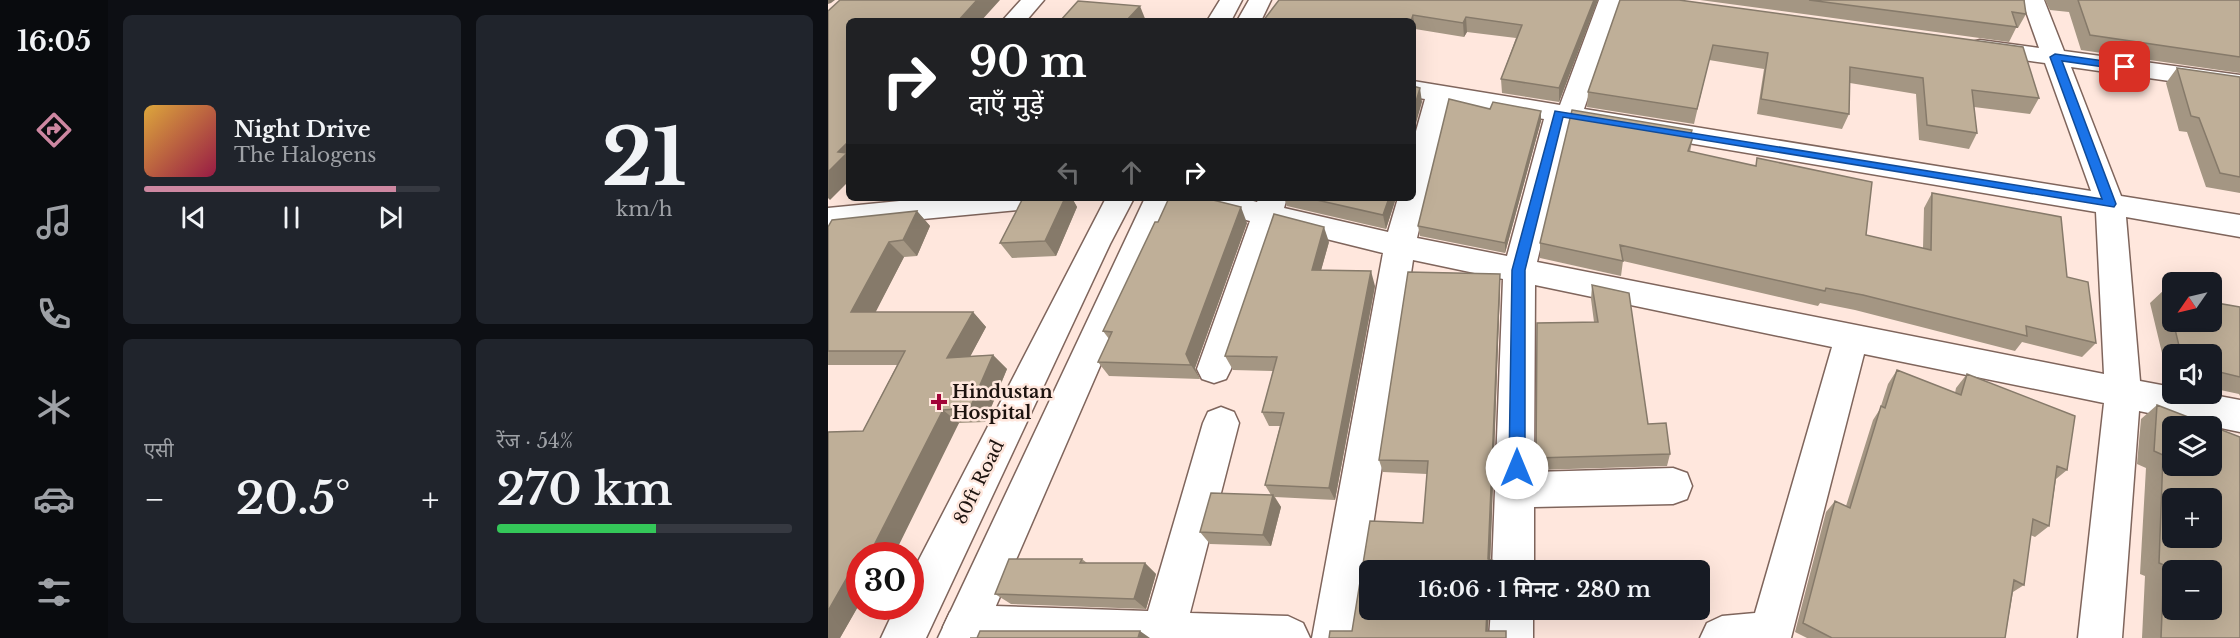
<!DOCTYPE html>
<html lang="hi">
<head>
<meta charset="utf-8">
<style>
	:root { --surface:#171b24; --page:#20242c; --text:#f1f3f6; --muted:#9ea1a6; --line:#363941; --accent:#cd87a1 }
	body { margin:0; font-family:"Libre Baskerville","Noto Sans Devanagari",serif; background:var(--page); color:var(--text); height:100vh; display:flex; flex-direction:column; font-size:22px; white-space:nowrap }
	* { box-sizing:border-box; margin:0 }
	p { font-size:20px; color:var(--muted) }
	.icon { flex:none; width:33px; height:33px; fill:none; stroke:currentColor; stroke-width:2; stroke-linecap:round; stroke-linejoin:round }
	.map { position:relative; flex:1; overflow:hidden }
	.details { display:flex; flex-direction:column; gap:15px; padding:15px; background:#0d0f14; width:720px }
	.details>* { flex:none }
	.top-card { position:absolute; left:18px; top:18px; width:570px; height:183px; border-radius:9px; box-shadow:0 6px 24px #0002; background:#202124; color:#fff; overflow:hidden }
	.needle { width:39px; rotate:236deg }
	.buttons { position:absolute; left:1334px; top:272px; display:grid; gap:12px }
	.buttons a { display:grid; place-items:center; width:60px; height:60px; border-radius:9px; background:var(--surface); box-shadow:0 6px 24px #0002; font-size:30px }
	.speed { position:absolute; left:18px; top:542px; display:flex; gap:12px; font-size:30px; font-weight:700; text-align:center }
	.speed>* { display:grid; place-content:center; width:78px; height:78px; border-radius:50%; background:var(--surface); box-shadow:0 6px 24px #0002; line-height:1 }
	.speed .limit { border:9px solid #d22; background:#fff; color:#111 }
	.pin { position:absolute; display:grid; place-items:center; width:51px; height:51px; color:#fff; margin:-26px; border-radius:12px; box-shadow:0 3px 9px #0006 }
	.me { position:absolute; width:66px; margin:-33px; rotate:0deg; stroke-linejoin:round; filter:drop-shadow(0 0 4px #0008) }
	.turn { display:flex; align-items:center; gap:21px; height:126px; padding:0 24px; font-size:27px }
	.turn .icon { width:78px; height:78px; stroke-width:2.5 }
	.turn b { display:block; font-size:42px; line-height:51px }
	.lanes { display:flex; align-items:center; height:57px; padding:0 24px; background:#0003; justify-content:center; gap:30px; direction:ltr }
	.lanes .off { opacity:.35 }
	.big { font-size:45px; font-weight:600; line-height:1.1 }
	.details .tile { flex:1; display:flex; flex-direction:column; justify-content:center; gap:9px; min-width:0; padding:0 21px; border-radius:9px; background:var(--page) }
	.details .dial { align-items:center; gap:0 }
	.dial b { font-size:78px; line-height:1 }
	.song { display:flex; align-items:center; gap:18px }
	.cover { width:72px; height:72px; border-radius:9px; background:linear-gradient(135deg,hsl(40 70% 55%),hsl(340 70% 35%)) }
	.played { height:6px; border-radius:3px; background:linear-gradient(90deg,var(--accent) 85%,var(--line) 85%) }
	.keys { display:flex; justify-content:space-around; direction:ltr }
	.heat { display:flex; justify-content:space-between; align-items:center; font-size:33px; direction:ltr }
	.charge { height:9px; border-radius:4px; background:linear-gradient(90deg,#34c759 54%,var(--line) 0) }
	.details .tiles { flex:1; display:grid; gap:15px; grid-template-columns:repeat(2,1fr) }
	.trip { position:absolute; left:531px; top:560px; width:351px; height:60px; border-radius:9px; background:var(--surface); box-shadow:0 6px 24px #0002; font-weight:600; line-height:60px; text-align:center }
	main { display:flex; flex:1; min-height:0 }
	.menu { display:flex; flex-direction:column; width:108px; justify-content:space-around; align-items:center; background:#090b0e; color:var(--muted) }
	.menu .icon { width:42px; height:42px }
	.menu .selected { color:var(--accent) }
	.menu b { font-size:27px; color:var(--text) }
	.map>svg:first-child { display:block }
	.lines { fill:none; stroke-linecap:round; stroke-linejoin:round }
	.minor-casing { stroke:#7f655c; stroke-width:3 }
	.major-casing { stroke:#7f655c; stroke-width:3 }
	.minor { fill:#fff; fill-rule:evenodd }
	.major { fill:#fff; fill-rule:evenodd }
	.wall { fill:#a49683 }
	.shaded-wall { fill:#867a6a }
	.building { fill:#bfaf98; stroke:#867a6a; stroke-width:1.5; fill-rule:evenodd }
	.route { fill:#1a73e8; stroke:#114b97; stroke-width:1.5 }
	.poi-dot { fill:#a20439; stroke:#ffe7dd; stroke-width:2 }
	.labels { text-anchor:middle; stroke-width:5; stroke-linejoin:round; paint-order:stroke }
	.poi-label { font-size:18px; font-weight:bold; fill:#1d130f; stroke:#ffe7dd; text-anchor:start }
	.street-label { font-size:18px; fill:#1d130f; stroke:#ffe7dd }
</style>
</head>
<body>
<main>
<nav class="menu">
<b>16:05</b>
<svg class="icon selected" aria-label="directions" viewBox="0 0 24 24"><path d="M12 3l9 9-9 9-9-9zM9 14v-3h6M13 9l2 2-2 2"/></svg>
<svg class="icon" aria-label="music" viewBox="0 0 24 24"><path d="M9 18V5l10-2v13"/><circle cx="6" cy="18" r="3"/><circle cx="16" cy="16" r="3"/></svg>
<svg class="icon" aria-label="phone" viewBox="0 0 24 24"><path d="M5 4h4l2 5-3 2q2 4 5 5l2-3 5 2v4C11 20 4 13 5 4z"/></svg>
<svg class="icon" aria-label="climate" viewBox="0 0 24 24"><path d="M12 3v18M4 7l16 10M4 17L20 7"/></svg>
<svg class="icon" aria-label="car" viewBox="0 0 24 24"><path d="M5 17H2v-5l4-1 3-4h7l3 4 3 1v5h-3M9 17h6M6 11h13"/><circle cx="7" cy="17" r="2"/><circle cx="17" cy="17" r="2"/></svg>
<svg class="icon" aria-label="filters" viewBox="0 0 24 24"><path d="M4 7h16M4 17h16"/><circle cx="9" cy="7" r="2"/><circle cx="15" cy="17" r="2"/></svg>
</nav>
<section class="details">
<div class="tiles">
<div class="tile">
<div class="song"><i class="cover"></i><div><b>Night Drive</b><p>The Halogens</p></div></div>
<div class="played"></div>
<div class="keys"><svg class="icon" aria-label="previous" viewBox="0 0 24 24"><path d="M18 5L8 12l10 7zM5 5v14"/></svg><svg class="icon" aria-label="pause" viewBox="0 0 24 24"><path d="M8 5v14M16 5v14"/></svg><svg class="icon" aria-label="next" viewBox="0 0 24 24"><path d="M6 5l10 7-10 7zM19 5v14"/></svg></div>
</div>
<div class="tile dial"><b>21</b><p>km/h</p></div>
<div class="tile"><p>एसी</p>
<div class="heat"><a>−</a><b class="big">20.5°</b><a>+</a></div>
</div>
<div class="tile"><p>रेंज · 54%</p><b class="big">270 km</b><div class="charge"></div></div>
</div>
</section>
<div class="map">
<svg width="1412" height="638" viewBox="0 0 1412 638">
	<rect width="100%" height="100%" fill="#ffe7dd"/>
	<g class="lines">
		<defs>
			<path id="minor" d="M193,0H216L198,21H174Z
				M771,0H793L756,109L1263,191L1217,63L1152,54L1144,52L1140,47L1144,42L1152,40L1211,48L1194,0H1216L1236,51L1412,75V91L1243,67L1293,196L1412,215V237L1298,217L1312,381L1344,387V393H1375L1412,400V432L1311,411L1294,638H1250L1276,403L1036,354L963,638H872L879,623L894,616L927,613L1004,347L707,285L706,472L845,468L859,473L864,486L859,499L845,504L706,507V570H664L675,279L585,260L528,638H484L555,253L450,227L403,369L398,379L386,383L374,379L369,369L422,221L361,205L357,198H414L429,202L431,198H459L456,208L560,232L570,198H585V142L597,99L585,97V81L732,105ZM621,103L716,119L679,256L589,238ZM742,123L1268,212L1276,374L709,262Z
				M102,198H224L220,205L210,208L0,228V208Z
				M393,407L406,412L411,423L362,613L460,616L475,623L482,638H120L115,627L122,612L137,605L320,611L375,423L380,412Z
				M663,609H705V638H661Z"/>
			<path id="major" d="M392,0H414L403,21H379Z
				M421,0H443L433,21H409Z
				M278,198H306L282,244L98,638H53L68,606H82V577Z
				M317,198H345L154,638H110Z"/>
		</defs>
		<use href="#minor" class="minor-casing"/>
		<use href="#major" class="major-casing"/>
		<use href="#minor" class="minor"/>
		<use href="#major" class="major"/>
	</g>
	<path class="wall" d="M770,0L731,102L674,93L673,79L688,38L639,32L636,37L587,29L435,21Z
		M792,0L1211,98L1202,114L1146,107L1149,133L1141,149L1091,140L1088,94L1022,83L1021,114L1014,129L929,114L936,69L881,60L866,124L759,107L760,92Z
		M872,0H1197L1196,2L1198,14L1190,28H1188L1181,42Z
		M1217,0H1412V73L1253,50L1241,12L1222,10Z
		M1349,68L1412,77V193L1378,187L1359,132L1351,131L1338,83Z
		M713,111V121L677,253L592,236L590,226Z
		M862,136L865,137L862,152L1038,235L1095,248L1096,208L1104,193L1239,277L1268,343L1254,357L1194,342L1187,351L1027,310L992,303L990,306L795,261L793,276L712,258V243Z
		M195,198H244L249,207L228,256L184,258L172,243Z
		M456,198H568L558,229L459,206Z
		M89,211L102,226L89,256L76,257L47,312H145L158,327L142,356L165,355L179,369L157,422L131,423L32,555V603L12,638L35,431L69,365H0V227Z
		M330,222L419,223L367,368L372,379L281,376L270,362L281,339L275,331Z
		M501,242L493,270L547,286L507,500L447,497L453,507L443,546L382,544L372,532L443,495L437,485L452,426H441L434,412L445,371L405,370L397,356Z
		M580,272L672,274V288L662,560L670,562V570H542V609H661L660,631H678V638H501L502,631H524L542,521L595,523L599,474L555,472L551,460Z
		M764,285L820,424L842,454L839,466L708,470L709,323L766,322L763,299Z
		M1337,289L1344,290V321H1383L1389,303L1412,307V396L1411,394L1383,388V354H1344V379L1340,378L1322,303Z
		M1069,370L1127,393L1128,388L1139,374L1239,470L1228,479L1221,526L1207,537L1202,535L1196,585L1185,592L1177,638H979L967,632L998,512L1007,501L1018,506L1045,420L1052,409L1060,384Z
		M1329,405L1412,638H1314L1317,576L1312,574L1318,468L1309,464L1313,419Z
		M254,559L259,563H317L328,574L318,609L183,604L167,594Z"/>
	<path class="shaded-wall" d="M0,0H7L3,3L0,4Z
		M149,0H172L153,21H130Z
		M766,0H770L731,102V88Z
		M312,6L318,21H298Z
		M585,15L587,29L585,36V21H583Z
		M638,17L639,32L636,37L635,23Z
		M592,88L594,102L585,134V112Z
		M713,111V121L677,253V243Z
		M21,141V181L2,200L0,198V172L10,152Z
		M237,198H244L249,207L228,256L217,241Z
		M561,198H568L558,229L555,215Z
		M413,207L419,223L367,368L372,379L363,365L358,354Z
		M89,211L102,226L89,256L75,240Z
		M496,227L501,242L489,285L484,270Z
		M61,242L76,257L40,327L23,312Z
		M543,271L547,286L507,500L501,488Z
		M672,274V288L662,570L660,559Z
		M145,312L158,327L134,372L119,358Z
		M165,355L179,369L157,422L142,408Z
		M115,410L131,423L66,555H41Z
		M445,495L453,507L443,546L435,535Z
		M317,563L328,574L318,609L306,599Z
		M25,567L32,570V603L12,638H0V611Z
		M659,609H661L659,638L658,631Z
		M312,631L322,638H310Z"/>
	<path class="building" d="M12,0H149L130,21H21V141L10,152L19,153L0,172V11Z
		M451,0H766L731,88L673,79L694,25L638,17L635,23L585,15L583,21H435Z
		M792,0H851L1195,47L1211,98L1144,90L1149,133L1099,125L1095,78L1022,67L1021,114L933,99L940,53L885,45L869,109L760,92Z
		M981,0H1196L1198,14L1184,12L1189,27Z
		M1250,0H1412V57L1262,35Z
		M250,1L312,6L298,21H232Z
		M1349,68L1412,77V177L1392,173L1371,118L1363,116Z
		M585,86L592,88L585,112Z
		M621,99L662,109L665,102L713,111L677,243L590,226Z
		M744,110L864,130L862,136L865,137L860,151L928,166L929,158L1044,182L1038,235L1103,250L1104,193L1233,217L1239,277L1260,282L1268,343L1198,326L1199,336L1035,295L998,288L997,291L792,245L795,261L712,243Z
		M195,198H237L217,241L172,243Z
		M341,198H377L413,207L358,354L363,365L270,362L284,332L275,331L327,222H330Z
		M480,198H561L555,215Z
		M89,211L75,240L61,242L23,312H145L119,358L165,355L142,408L115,410L41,555H32V567H25L0,611V432L35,431L77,351H0V227L4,220Z
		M446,214L496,227L484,270L543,271L501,488L437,485L456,413L434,412L449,357L397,356Z
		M580,272L672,274L660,559L670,562L669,570H542V609H659L658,631H678V638H501L502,631H524L542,521L595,523L600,461L551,460Z
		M764,285L801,293L820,424L838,423L842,454L708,458L709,323L770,322Z
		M1337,289L1344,290V317Z
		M1383,298L1387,299L1389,303L1412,307V377L1383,370V354H1353L1345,321H1383Z
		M1069,370L1133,395L1139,374L1247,416L1239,470L1229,466L1221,526L1205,519L1196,585L1186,580L1177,638H1004L975,623L1007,501L1022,508L1053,406L1057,408Z
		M1329,405L1412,437V638H1333L1336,565L1331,563L1335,455L1326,451ZM1344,426H1383V465H1344ZM1344,498H1383V537H1344ZM1344,570H1383V609H1344Z
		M383,493L445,495L435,535L372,532Z
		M181,559H254L252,563H317L306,599L167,594Z
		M152,631H312L310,638H142H149Z"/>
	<path class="route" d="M1227,54L1297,64L1302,67L1297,70L1234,61L1288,204L1286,207L735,117L697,270V468L694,473L689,475L683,473L681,468L684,270L727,111L1274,199L1222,57Z"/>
	<path class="poi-dot" d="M108 393h6v6h6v6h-6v6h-6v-6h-6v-6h6z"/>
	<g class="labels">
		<g class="poi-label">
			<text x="124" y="398">Hindustan<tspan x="124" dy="21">Hospital</tspan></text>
		</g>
		<g class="street-label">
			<text transform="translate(151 482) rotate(-64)" y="6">80ft Road</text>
		</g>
	</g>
</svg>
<div class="buttons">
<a><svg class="needle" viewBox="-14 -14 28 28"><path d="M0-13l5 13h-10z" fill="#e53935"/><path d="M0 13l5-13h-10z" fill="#9ea1a6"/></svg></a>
<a><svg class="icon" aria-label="sound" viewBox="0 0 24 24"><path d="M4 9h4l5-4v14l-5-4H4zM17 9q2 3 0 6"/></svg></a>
<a><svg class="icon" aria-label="layers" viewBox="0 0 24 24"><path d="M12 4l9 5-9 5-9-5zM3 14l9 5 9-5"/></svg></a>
<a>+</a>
<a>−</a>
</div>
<div class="speed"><div class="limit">30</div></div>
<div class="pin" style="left:1297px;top:67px;background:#d93025"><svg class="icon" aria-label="arrive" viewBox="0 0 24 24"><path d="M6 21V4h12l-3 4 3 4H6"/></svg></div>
<svg class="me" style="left:689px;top:468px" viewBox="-20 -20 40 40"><circle r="19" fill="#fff"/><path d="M0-13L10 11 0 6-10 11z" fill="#1a73e8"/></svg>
<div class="trip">16:06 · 1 मिनट · 280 m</div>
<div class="top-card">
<div class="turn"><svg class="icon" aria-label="right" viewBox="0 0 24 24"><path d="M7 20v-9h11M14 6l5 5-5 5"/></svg><div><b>90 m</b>दाएँ मुड़ें</div></div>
<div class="lanes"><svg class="icon off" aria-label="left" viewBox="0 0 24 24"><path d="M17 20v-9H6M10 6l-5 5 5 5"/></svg><svg class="icon off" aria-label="ahead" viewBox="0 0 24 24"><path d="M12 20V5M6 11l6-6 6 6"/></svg><svg class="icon" aria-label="right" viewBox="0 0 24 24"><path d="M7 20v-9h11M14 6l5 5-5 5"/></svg></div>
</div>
</div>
</main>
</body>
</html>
